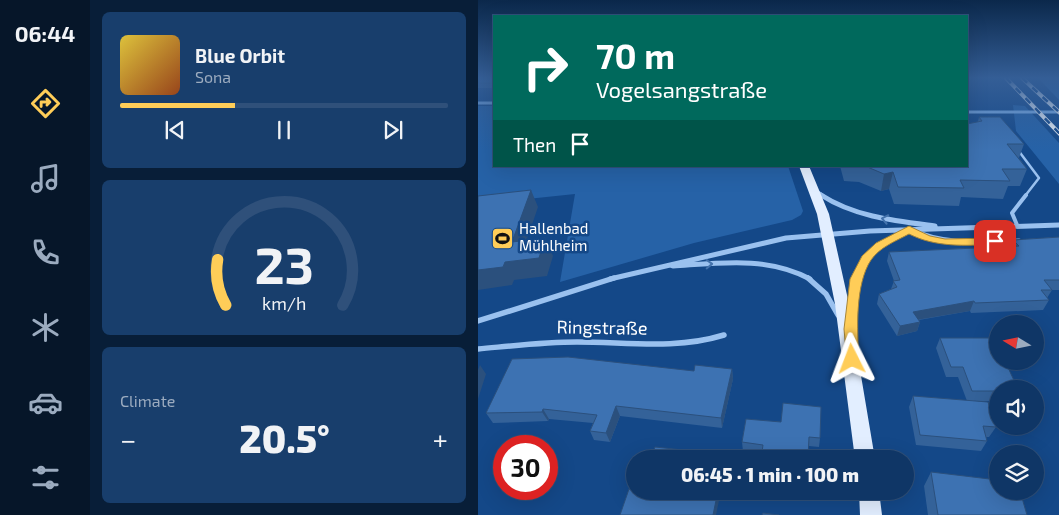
<!DOCTYPE html>
<html lang="en">
<head>
<meta charset="utf-8">
<style>
	:root { --surface:#0f3666; --page:#183e6c; --text:#f1f3f6; --muted:#9babbf; --line:#2f507a; --accent:#ffcd58 }
	body { margin:0; font-family:"Exo 2",sans-serif; background:var(--page); color:var(--text); height:100vh; display:flex; flex-direction:column; font-size:19px; white-space:nowrap }
	* { box-sizing:border-box; margin:0 }
	p { font-size:16px; color:var(--muted) }
	.icon { flex:none; width:28px; height:28px; fill:none; stroke:currentColor; stroke-width:2; stroke-linecap:round; stroke-linejoin:round }
	.map { position:relative; flex:1; overflow:hidden }
	.side { display:flex; flex-direction:column; gap:12px; padding:12px; background:#081e38; width:388px }
	.side>* { flex:none }
	.guide { position:absolute; left:15px; top:15px; width:475px; height:152px; border-radius:0px; box-shadow:0 5px 20px #0002,0 0 0 1px var(--line); background:#00695c; color:#fff; overflow:hidden }
	.needle { width:32px; rotate:280deg }
	.fabs { position:absolute; left:511px; top:315px; display:grid; gap:10px }
	.fabs a { display:grid; place-items:center; width:55px; height:55px; border-radius:50%; background:var(--surface); box-shadow:0 5px 20px #0002,0 0 0 1px var(--line); font-size:25px }
	.speed { position:absolute; left:15px; top:435px; display:flex; gap:10px; font-size:25px; font-weight:700; text-align:center }
	.speed>* { display:grid; place-content:center; width:65px; height:65px; border-radius:50%; background:var(--surface); box-shadow:0 5px 20px #0002,0 0 0 1px var(--line); line-height:1 }
	.speed .limit { border:8px solid #d22; background:#fff; color:#111 }
	.pin { position:absolute; display:grid; place-items:center; width:42px; height:42px; color:#fff; margin:-21px; border-radius:10px; box-shadow:0 2px 8px #0006 }
	.me { position:absolute; width:55px; margin:-28px; rotate:357deg; stroke-linejoin:round; filter:drop-shadow(0 0 4px #0008) }
	.turn { display:flex; align-items:center; gap:18px; height:105px; padding:0 20px; font-size:22px }
	.turn .icon { width:65px; height:65px; stroke-width:2.5 }
	.turn b { display:block; font-size:35px; line-height:42px }
	.then { display:flex; align-items:center; height:48px; padding:0 20px; background:#0003; gap:10px; font-size:19px }
	.big { font-size:38px; font-weight:800; line-height:1.1 }
	.side .card { flex:1; display:flex; flex-direction:column; justify-content:center; gap:8px; min-width:0; padding:0 18px; border-radius:8px; background:var(--page) }
	.side .dial { align-items:center; gap:0 }
	.dial svg { height:130px; overflow:visible; fill:none; stroke:var(--line); stroke-width:7; stroke-linecap:round; text-anchor:middle }
	.dial text { fill:var(--text); stroke:none }
	.song { display:flex; align-items:center; gap:15px }
	.cover { width:60px; height:60px; border-radius:8px; background:linear-gradient(135deg,hsl(50 70% 55%),hsl(20 70% 35%)) }
	.played { height:5px; border-radius:2px; background:linear-gradient(90deg,var(--accent) 35%,var(--line) 35%) }
	.keys { display:flex; justify-content:space-around; direction:ltr }
	.heat { display:flex; justify-content:space-between; align-items:center; font-size:28px; direction:ltr }
	.trip { position:absolute; left:148px; top:450px; width:288px; height:50px; border-radius:25px; background:var(--surface); box-shadow:0 5px 20px #0002,0 0 0 1px var(--line); font-weight:800; line-height:50px; text-align:center }
	main { display:flex; flex:1; min-height:0 }
	.tabs { display:flex; flex-direction:column; width:90px; justify-content:space-around; align-items:center; background:#061629; color:var(--muted) }
	.tabs .icon { width:35px; height:35px }
	.tabs .selected { color:var(--accent) }
	.tabs b { font-size:22px; color:var(--text) }
	.map>svg:first-child { display:block }
	.green { fill:#2662a7 }
	.lines { fill:none; stroke-linecap:round; stroke-linejoin:round }
	.stream { stroke:#8cbcf2; stroke-width:3 }
	.service-far1 { stroke:#9ac1ef; stroke-width:2.5 }
	.service { stroke:#9ac1ef; stroke-width:4 }
	.minor-far2 { stroke:#9ac1ef; stroke-width:4 }
	.minor-far1 { stroke:#9ac1ef; stroke-width:5 }
	.minor { stroke:#9ac1ef; stroke-width:5.5 }
	.primary { fill:#e2eeff; fill-rule:evenodd }
	.rail-casing { stroke:#fff; stroke-width:4 }
	.rail { stroke:#144888; stroke-width:2.5; stroke-dasharray:7; stroke-linecap:butt }
	.wall { fill:#346299 }
	.shaded-wall { fill:#2b507d }
	.building { fill:#3d72b2; stroke:#2b507d }
	.oneway { stroke:#4372ac }
	.route { fill:#ffcd58; stroke:#a68539 }
	.labels { text-anchor:middle; stroke-width:5; stroke-linejoin:round; paint-order:stroke }
	.poi-label { font-size:15px; fill:#fff; stroke:#144888; text-anchor:start }
	.near-street-label { font-size:18px; fill:#fff; stroke:#144888 }
</style>
</head>
<body>
<main>
<nav class="tabs">
<b>06:44</b>
<svg class="icon selected" aria-label="directions" viewBox="0 0 24 24"><path d="M12 3l9 9-9 9-9-9zM9 14v-3h6M13 9l2 2-2 2"/></svg>
<svg class="icon" aria-label="music" viewBox="0 0 24 24"><path d="M9 18V5l10-2v13"/><circle cx="6" cy="18" r="3"/><circle cx="16" cy="16" r="3"/></svg>
<svg class="icon" aria-label="phone" viewBox="0 0 24 24"><path d="M5 4h4l2 5-3 2q2 4 5 5l2-3 5 2v4C11 20 4 13 5 4z"/></svg>
<svg class="icon" aria-label="climate" viewBox="0 0 24 24"><path d="M12 3v18M4 7l16 10M4 17L20 7"/></svg>
<svg class="icon" aria-label="car" viewBox="0 0 24 24"><path d="M5 17H2v-5l4-1 3-4h7l3 4 3 1v5h-3M9 17h6M6 11h13"/><circle cx="7" cy="17" r="2"/><circle cx="17" cy="17" r="2"/></svg>
<svg class="icon" aria-label="filters" viewBox="0 0 24 24"><path d="M4 7h16M4 17h16"/><circle cx="9" cy="7" r="2"/><circle cx="15" cy="17" r="2"/></svg>
</nav>
<section class="side">
<div class="card">
<div class="song"><i class="cover"></i><div><b>Blue Orbit</b><p>Sona</p></div></div>
<div class="played"></div>
<div class="keys"><svg class="icon" aria-label="previous" viewBox="0 0 24 24"><path d="M18 5L8 12l10 7zM5 5v14"/></svg><svg class="icon" aria-label="pause" viewBox="0 0 24 24"><path d="M8 5v14M16 5v14"/></svg><svg class="icon" aria-label="next" viewBox="0 0 24 24"><path d="M6 5l10 7-10 7zM19 5v14"/></svg></div>
</div>
<div class="card dial"><svg viewBox="0 0 100 80">
<path d="M14 69A42 42 0 1 1 86 69"/>
<path d="M14 69A42 42 0 0 1 9 41" stroke="#ffcd58"/>
<text x="50" y="56" font-size="32" font-weight="700">23</text>
<text x="50" y="72" font-size="11">km/h</text>
</svg></div>
<div class="card"><p>Climate</p>
<div class="heat"><a>−</a><b class="big">20.5°</b><a>+</a></div>
</div>
</section>
<div class="map">
<svg width="582" height="515" viewBox="0 0 582 515">
	<rect width="100%" height="100%" fill="#144888"/>
	<path class="green" d="M560,78H581V100Z
		M535,105L547,106L581,143V184L538,131Z
		M0,106H16V166H310L325,211L323,215L314,220L216,243L82,282L97,194L0,204Z"/>
	<g class="lines">
		<path class="stream" d="M0,103H16
			M489,112H582"/>
		<path class="service-far1" d="M540,150L561,178L547,196"/>
		<path class="service" d="M539,225L534,213L548,195"/>
		<path class="minor-far2" d="M339,192L345,196"/>
		<path class="minor-far1" d="M343,195C377,217 418,221 457,226
			M195,266C242,263 289,256 332,279
			M132,279L308,238L392,231L582,225
			M379,279C388,253 407,241 431,229C467,246 503,242 541,241"/>
		<path class="minor" d="M330,278L348,294L360,315
			M0,321L136,278
			M373,325L380,278
			M0,349C33,346 66,342 99,342C149,342 197,350 246,335"/>
		<path class="primary" d="M321,166H331L351,214L371,304L397,459H377L357,304L339,214Z
			M381,491H401L404,515H382Z"/>
		<defs>
			<path id="rail" d="M528,78L582,134
				M544,78L582,113"/>
		</defs>
		<use href="#rail" class="rail-casing"/>
		<use href="#rail" class="rail"/>
	</g>
	<path class="wall" d="M0,78H16V88H0Z
		M501,117L546,144L541,158L549,169L542,186H530L525,199L483,197L481,206L416,204L411,189L403,191L381,182L366,181L362,166H489Z
		M582,237V290H574L569,298L571,300L565,310L493,313L492,311L441,320L442,322L439,331L419,336L399,304L401,294L413,289L416,281L409,261L411,252L532,246L535,240Z
		M462,338L520,389V401H493L518,427L511,437H508L509,441L503,451L438,445L431,407L435,396L489,401L480,377H468L458,348Z
		M254,369L255,379L244,428L142,416L132,442L116,440L112,431L115,423L71,419L70,421L15,423L8,413L216,371Z
		M268,419L342,438L341,447L331,446L284,453L265,451L264,442Z
		M453,472L549,515H450L446,486Z
		M287,491H329L328,496Z"/>
	<path class="shaded-wall" d="M415,172L411,189L403,191L406,174Z
		M53,190L60,207L42,260L34,242Z
		M67,238L75,256L69,276L36,280L34,285L0,290V270Z
		M496,301L492,311L432,321L435,312Z
		M442,322L439,331L419,336L422,326Z
		M2,365L8,374L0,399V370Z
		M254,369L255,379L244,428L243,418Z
		M138,406L142,416L132,442L128,433Z
		M65,409L71,419L70,421L64,412Z
		M205,450L208,459L203,458Z
		M240,491H243L238,515H235Z"/>
	<path class="building" d="M0,78H16V83H0Z
		M501,117H522L546,144H529L549,169H524L532,181L482,180L486,188L420,187L415,172L406,174L387,166H489V124L504,121Z
		M53,190L34,242L67,238L61,258L27,262L25,267L0,270V196Z
		M582,237V280H566L574,290H563L571,300L497,303L496,301L435,312L442,322L422,326L401,294L419,287L415,281L422,280L411,252L541,246L535,240Z
		M462,338H516L520,347V361H527L540,389H520V391H494L485,367H473Z
		M90,357L216,371L217,365L254,369L243,418L138,406L128,433L112,431L119,415L65,409L64,412L8,413L34,359Z
		M435,396L510,402L518,427L505,426L509,441L442,435Z
		M305,403L343,407L342,438L331,437L330,459H283L285,445L264,442L268,419L303,422Z
		M177,447L205,450L203,458L206,459H173Z
		M453,472L520,480V491H542L549,515H460Z
		M151,489L156,490V491H240L235,515H142Z
		M285,513L301,515H284Z"/>
	<defs><path id="oneway-chevron" d="M-2-3.5L2.5 0L-2 3.5" fill="none" stroke-width="1.6" stroke-linecap="round" stroke-linejoin="round" transform="scale(1.25)"/></defs>
	<g class="oneway">
		<use href="#oneway-chevron" transform="translate(407 219) rotate(-169)"/>
		<use href="#oneway-chevron" transform="translate(231 264) rotate(-2)"/>
	</g>
	<linearGradient id="sky" x2="0" y2="1"><stop stop-color="#0b284b"/><stop offset="0.52" stop-color="#345e96"/><stop offset="1" stop-color="#345e96" stop-opacity="0"/></linearGradient>
	<rect width="582" height="150" fill="url(#sky)"/>
	<path class="route" d="M431,226L452,236L467,239L517,238L522,241L517,245C486,245 459,248 431,234C418,241 402,247 393,260C377,284 379,331 381,359L379,363H369L366,329L372,279L384,256L398,243Z"/>
	<defs>
		<symbol id="stadium-square" viewBox="-11 -11 22 22"><rect x="-9" y="-9" width="18" height="18" rx="4" fill="#ffcd58" stroke="#144888"/><path d="M0-5a6.5 5 0 1 0 0 10a6.5 5 0 1 0 0-10ZM-3.5-1.8h7v3.6h-7Z" fill="#111"/></symbol>
	</defs>
	<g fill-rule="evenodd">
		<use href="#stadium-square" x="12" y="226" width="25" height="25"/>
	</g>
	<g class="labels">
		<g class="poi-label">
			<text x="41" y="234">Hallenbad<tspan x="41" dy="17">Mühlheim</tspan></text>
		</g>
		<g class="near-street-label">
			<text transform="translate(124 328) rotate(1)" y="6">Ringstraße</text>
		</g>
	</g>
</svg>
<div class="fabs">
<a><svg class="needle" viewBox="-14 -14 28 28"><path d="M0-13l5 13h-10z" fill="#e53935"/><path d="M0 13l5-13h-10z" fill="#9babbf"/></svg></a>
<a><svg class="icon" aria-label="sound" viewBox="0 0 24 24"><path d="M4 9h4l5-4v14l-5-4H4zM17 9q2 3 0 6"/></svg></a>
<a><svg class="icon" aria-label="layers" viewBox="0 0 24 24"><path d="M12 4l9 5-9 5-9-5zM3 14l9 5 9-5"/></svg></a>
</div>
<div class="speed"><div class="limit">30</div></div>
<div class="pin" style="left:517px;top:241px;background:#d93025"><svg class="icon" aria-label="arrive" viewBox="0 0 24 24"><path d="M6 21V4h12l-3 4 3 4H6"/></svg></div>
<svg class="me" style="left:374px;top:359px" viewBox="-20 -20 40 40"><path d="M0-17L14 15 0 8-14 15z" fill="#ffcd58" stroke="#fff" stroke-width="4"/></svg>
<div class="trip">06:45 · 1 min · 100 m</div>
<div class="guide">
<div class="turn"><svg class="icon" aria-label="right" viewBox="0 0 24 24"><path d="M7 20v-9h11M14 6l5 5-5 5"/></svg><div><b>70 m</b>Vogelsangstraße</div></div>
<div class="then">Then<svg class="icon" aria-label="arrive" viewBox="0 0 24 24"><path d="M6 21V4h12l-3 4 3 4H6"/></svg></div>
</div>
</div>
</main>
</body>
</html>
